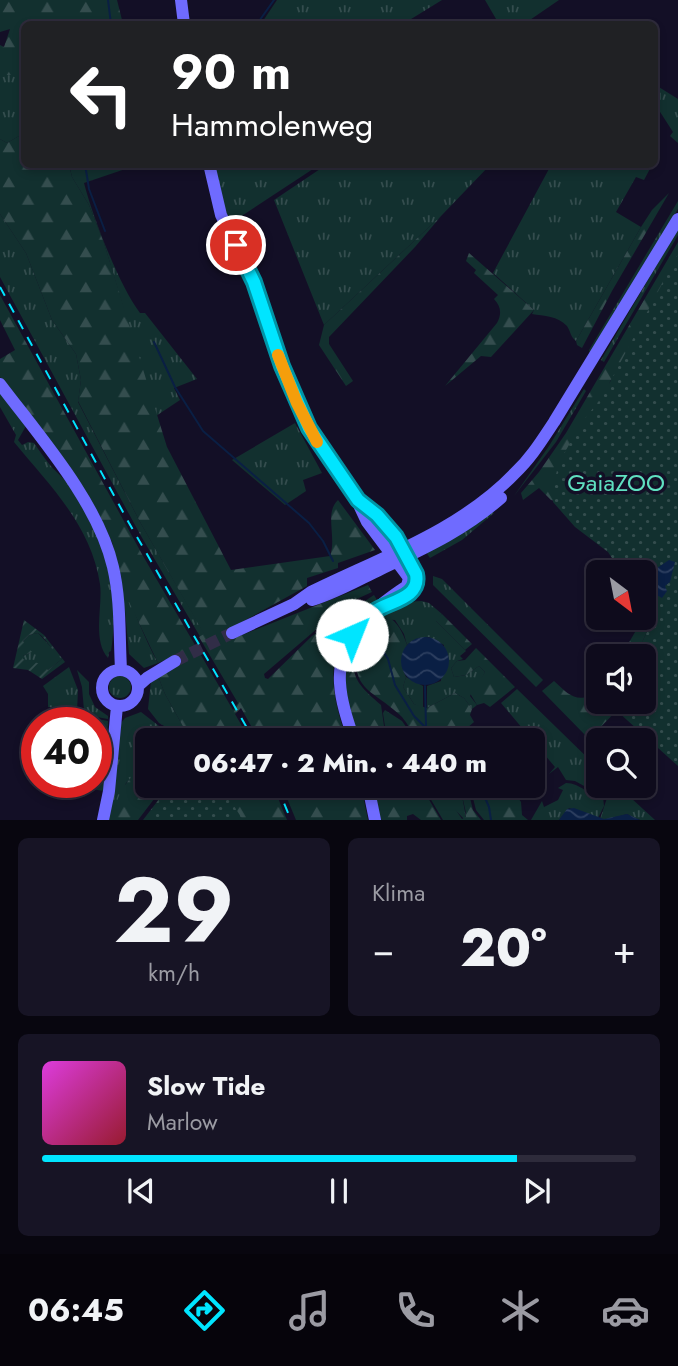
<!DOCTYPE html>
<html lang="de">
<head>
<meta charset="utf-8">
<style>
	:root { --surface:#0e0b1c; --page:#171425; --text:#f1f3f6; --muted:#9b9ba3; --line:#2e2b3b; --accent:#00e5ff }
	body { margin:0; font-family:Jost,sans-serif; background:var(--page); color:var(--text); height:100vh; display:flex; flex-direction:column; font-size:26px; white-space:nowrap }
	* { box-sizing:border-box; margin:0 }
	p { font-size:23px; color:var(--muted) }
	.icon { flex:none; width:38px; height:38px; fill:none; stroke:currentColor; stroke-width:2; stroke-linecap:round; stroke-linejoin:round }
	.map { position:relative; height:820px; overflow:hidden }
	.details { display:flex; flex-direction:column; gap:18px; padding:18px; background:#08060f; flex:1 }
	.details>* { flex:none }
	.hud { position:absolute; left:21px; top:21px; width:637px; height:147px; border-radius:10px; box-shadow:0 4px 10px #0003,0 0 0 2px var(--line); background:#202124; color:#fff; overflow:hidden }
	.needle { width:46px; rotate:148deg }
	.tools { position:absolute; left:586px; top:560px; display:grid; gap:14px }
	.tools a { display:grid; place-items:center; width:70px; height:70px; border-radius:10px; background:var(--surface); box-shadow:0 4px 10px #0003,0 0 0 2px var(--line); font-size:35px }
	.speed { position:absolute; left:21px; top:707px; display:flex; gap:14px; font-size:35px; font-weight:700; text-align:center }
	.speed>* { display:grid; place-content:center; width:91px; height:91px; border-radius:50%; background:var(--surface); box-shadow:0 4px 10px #0003,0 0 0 2px var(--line); line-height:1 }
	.speed .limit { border:10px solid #d22; background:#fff; color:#111 }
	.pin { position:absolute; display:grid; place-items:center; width:60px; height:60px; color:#fff; margin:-30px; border:4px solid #fff; border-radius:50%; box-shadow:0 2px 7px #0007 }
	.me { position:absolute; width:77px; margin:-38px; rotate:44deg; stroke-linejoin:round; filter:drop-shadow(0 0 5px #0008) }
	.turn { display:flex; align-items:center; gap:24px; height:147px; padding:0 35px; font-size:32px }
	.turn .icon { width:91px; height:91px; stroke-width:2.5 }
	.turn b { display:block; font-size:49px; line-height:60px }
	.big { font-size:52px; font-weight:800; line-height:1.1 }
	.details .widget { flex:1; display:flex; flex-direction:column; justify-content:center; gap:10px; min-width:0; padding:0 24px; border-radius:10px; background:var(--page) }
	.details .dial { align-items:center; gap:0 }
	.dial b { font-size:91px; line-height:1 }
	.song { display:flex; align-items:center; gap:21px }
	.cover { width:84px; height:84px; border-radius:10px; background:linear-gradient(135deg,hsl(300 70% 55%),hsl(350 70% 35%)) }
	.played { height:7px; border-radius:4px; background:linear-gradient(90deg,var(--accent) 80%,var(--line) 80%) }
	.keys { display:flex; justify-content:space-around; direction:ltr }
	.heat { display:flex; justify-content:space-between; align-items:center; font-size:38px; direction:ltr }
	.details .tiles { flex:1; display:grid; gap:18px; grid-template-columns:1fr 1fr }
	.widget:last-child { grid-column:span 2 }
	.trip { position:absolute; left:135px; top:728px; width:410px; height:70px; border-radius:10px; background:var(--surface); box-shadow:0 4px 10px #0003,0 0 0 2px var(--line); font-weight:800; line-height:70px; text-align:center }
	.menu { display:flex; height:112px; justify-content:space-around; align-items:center; background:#06040b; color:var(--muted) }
	.menu .icon { width:49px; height:49px }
	.menu .on { color:var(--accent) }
	.menu b { font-size:32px; color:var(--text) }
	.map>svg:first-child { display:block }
	.grass { fill:url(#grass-tufts) }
	.forest { fill:url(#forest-firs) }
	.park { fill:url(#park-dots) }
	.garden { fill:url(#garden-furrows); fill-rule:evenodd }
	.water { fill:url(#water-waves) }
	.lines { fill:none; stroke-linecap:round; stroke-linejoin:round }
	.stream { stroke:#0a1f44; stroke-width:2 }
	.secondary-tunnel { stroke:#312d47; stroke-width:12; stroke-dasharray:12 6; stroke-linecap:butt }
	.secondary { stroke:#6f6bff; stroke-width:12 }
	.rail { stroke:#00e5ff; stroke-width:2; stroke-dasharray:10 9; stroke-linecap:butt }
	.route-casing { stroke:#0095a6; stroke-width:18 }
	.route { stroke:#00e5ff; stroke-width:12 }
	.slow { stroke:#f59e0b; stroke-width:12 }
	.labels { text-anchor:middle; stroke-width:7; stroke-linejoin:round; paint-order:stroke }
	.park-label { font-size:24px; fill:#5fe0c0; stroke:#130f26 }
</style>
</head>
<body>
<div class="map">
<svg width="678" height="820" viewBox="0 0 678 820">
	<defs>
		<pattern id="grass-tufts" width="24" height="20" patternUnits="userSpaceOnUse" patternTransform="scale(1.75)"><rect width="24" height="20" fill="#12302f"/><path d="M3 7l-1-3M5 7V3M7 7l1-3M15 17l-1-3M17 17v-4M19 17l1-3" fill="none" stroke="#344d4e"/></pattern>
		<pattern id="forest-firs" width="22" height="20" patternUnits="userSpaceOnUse" patternTransform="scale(1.75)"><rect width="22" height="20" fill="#12302f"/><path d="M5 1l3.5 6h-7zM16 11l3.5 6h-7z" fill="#344d4e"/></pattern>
		<pattern id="park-dots" width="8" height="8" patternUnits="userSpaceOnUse" patternTransform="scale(1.75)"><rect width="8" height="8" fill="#12302f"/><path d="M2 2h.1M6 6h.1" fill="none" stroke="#344d4e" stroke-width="1.8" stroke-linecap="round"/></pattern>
		<pattern id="garden-furrows" width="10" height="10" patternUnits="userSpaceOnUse" patternTransform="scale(1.75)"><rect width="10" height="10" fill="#12302f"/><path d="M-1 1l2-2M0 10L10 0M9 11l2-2" fill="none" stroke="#344d4e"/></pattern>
		<pattern id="water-waves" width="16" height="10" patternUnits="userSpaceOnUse" patternTransform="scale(1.75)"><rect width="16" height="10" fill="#0a1f44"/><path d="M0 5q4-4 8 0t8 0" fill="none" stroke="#2d3f60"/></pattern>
	</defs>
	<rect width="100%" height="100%" fill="#130f26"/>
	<path class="grass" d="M277,0H442L403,24H261Z
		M485,0H559L524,24H499Z
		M0,75H24V133L7,143L0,139Z
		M654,84L678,99V143L670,136L673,132L655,104Z
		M69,164L137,165L84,183C93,218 119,285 140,313H145L197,379L174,388L180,400L156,416L104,243L89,205L72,177Z
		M214,165H319L231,223L224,207Z
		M326,165H490L442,215L324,325L274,200Z
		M548,165H652L644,180L636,177L616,212L641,227L576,341C570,336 571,332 567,326C558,316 544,316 532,314L534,310L493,273L550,167Z
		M678,201V209L590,354L589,350Z
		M0,214L26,253L52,320L76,354L81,380L78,402L140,522L242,699L239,703L141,536L0,277Z
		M678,229V235L604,362L601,360Z
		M584,389L586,391L556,442L514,496L549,446Z
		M0,391L26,426L18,440L22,445L28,442L34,443C39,450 44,458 50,465C57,473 65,479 72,488C105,535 120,595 111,651L109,652L108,658C92,640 103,606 100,584C91,525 50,486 14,442L16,435L0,407Z
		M295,423L322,473L303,480L306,491L285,505L232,460Z
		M492,511L494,513L462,540L430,558L426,552Z
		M99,515C112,537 114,559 123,582C133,609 144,637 158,663L144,668L129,654L125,610Z
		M433,576L442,579L543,680L536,687L433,585Z
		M422,601L429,603L442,614L436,621L466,651L460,656L463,659L457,661L451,668L454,677L466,675L479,666L485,672C482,679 474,687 470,696L477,705L472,709L464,698L455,693L427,708V686L441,681L444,645L429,637L412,641L407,645L404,634L395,620L376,619L404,602Z
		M38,633L62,659L48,670L23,659V656L30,653L23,641L29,635Z
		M69,667L78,690L77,711L48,707V694L43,686Z
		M77,670L89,682V694L95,707L108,716V719L91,716L89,712L84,710L82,687Z
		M158,676L165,694L190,739L188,740L159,723L148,709L151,681Z
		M109 687a11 11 0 1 1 22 0a11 11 0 1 1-22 0Z
		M406,677L423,686V708L414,704L403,687Z
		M517,689L598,768V786H614L605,793H597L575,781L566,780L558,767L549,774L555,767L501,703Z
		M141,712L177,740H147V764L126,783L116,807H111L121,723L125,718Z
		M92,718L108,721L104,791L72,786L73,782H96V723H89Z
		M566,783C580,783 589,796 603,797L604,806L598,818L569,808L559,820H531L542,801L544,807L558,800L563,790L558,788Z
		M435,786H460L466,817L464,819L436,790Z
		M619,787L655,820H640L627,814L609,819H600L607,798Z"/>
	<path class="forest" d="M0,0H117L123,24H24V75H0V45L4,47L10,29L0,32Z
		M24,133V164L69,165L72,177L89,205L104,243L167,447L231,570L330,556C337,537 324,513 338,500L375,550L338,563V568L307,578V586L231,628L237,637L368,585L372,592L346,604L264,674L265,678L268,679L312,636L374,595L377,600C323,640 327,683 347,740H259L241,708L235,714L250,740H211L214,737L212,733L203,740H188L190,739L165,694L158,676L165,660L158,663L120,583L122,580L112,542L99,515L0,377V359L15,350L0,320V295L143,556L233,710L238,703L199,637L204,634L140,522L78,401L81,380L76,354L52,320L26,253L0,214V139L7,143Z
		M669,193L612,291L582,348L577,345L576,341L641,227L652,210Z
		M442,215L415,247L329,337V344L353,381L346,386L319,345L324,325Z
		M678,242V279L614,378L610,381L609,388L555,501L551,500L539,488L523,500L521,493L539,472L566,433Z
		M469,253L534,310L491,357L481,356L445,386L497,323C502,314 501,306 494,299L498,295L474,273L476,270L466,261Z
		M442,614L472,644L465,650L435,620Z
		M387,616C398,622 403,633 407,645C401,657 400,664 406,677L403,687L414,704L427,708L455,693L464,698L472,709L470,715L474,722L453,740H417C412,733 408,724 402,717C376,691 348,691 358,645C362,629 372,620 387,616Z
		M641,622L648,630L635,656H621Z
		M357,640C349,675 354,682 381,705L386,740H359C348,710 333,667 357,640Z
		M476,648L515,687L490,707L484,703L477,705L468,690C472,682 481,681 485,672L479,666L466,675L454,677L451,668L457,661L465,660Z
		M554,681C570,696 577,704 598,692V702H625L589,739L542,691Z
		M385,710L402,721L415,740H387L383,713Z
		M147,764V786H164L138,820H108L111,807H116C118,790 133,773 147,764Z
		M220,786H273L287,820H242Z
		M282,786H361L368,820H296Z
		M372,786H421L441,820H421L413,814L407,816V820H379Z
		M423,786H435L436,790L451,803L462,819L466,817V813L460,786H467L473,810L481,820H443Z
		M470,786H509L521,802L522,815L528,820H484L476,810Z"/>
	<path class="park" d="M678,254V766L607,702H644V656H635L648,630L638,618H644V572H621L608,552L575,527L553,502L554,483L559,462L583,421L602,397Z
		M169,786H221L243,820H143Z"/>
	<path class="garden" d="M24,620L44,635L65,662L42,679L28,670L13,668ZM38,633C48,640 52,652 62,659L48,670L41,664L23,659V656L32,652L23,641L29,635Z"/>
	<path class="water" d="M669,560L675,562L670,582L665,586L667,591L662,598L653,593L657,585V568Z
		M401 661a24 24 0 1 1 48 0a24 24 0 1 1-48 0Z
		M574,808L604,819L627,814L640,820H559L567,809Z"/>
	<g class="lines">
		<path class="stream" d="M108,0L111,24
			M257,24L274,0
			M85,164L89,189L105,231
			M154,342L175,387L203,431L309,523L323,541L333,561
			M372,633L388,659L395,685L414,716L424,726L447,740
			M425,686L426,726
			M480,786L489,807L491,820"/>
		<path class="secondary-tunnel" d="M175,661L232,633"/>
		<path class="secondary" d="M181,0L184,24
			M209,164L221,215L254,283L282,366L309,428L351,488L367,522L409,578L407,586C373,608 337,638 340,683C341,702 348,722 354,740
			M0,384C40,437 98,502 113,567C121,601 119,635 121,669
			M358,501C380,518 416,554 417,583
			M312,600C336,593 358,580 381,569C425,548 463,531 501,498
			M232,633L294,604L311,592C380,558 461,530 515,473C531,458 542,440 554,422L678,219
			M102 688a18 18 0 1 1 36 0a18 18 0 1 1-36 0Z
			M138,686L147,678L175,661
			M368,786L375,820
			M103,820L109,791L117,706"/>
		<path class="rail" d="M0,287L129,523L254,740
			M277,786L291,820"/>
	</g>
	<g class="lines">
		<defs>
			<path id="route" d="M236,245L254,282L282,366L309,428L358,500L377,515L396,537L416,574C421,598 390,601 375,611C365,618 359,626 352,635"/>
		</defs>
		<use href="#route" class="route-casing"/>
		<use href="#route" class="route"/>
		<path class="slow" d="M278,355L297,403L317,442"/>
	</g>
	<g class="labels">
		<g class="park-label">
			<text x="616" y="491">GaiaZOO</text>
		</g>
	</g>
</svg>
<div class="tools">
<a><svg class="needle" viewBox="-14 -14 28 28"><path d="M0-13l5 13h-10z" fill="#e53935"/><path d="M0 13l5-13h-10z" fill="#9b9ba3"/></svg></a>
<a><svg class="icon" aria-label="sound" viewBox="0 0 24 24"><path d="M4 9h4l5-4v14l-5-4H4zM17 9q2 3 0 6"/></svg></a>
<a><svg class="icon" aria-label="search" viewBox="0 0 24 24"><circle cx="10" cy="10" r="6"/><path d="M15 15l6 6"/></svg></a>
</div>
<div class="speed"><div class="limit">40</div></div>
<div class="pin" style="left:236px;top:245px;background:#d93025"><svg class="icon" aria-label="arrive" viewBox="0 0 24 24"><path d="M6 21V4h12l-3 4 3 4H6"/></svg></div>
<svg class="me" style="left:352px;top:635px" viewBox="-20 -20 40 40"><circle r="19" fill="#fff"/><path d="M0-13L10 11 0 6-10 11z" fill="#00e5ff"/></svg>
<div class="trip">06:47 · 2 Min. · 440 m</div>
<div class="hud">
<div class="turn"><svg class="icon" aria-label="left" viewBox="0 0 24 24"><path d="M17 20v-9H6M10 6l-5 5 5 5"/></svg><div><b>90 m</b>Hammolenweg</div></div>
</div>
</div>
<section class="details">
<div class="tiles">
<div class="widget dial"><b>29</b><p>km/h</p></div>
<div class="widget"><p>Klima</p>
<div class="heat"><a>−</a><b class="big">20°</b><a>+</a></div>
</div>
<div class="widget">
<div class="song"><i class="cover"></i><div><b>Slow Tide</b><p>Marlow</p></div></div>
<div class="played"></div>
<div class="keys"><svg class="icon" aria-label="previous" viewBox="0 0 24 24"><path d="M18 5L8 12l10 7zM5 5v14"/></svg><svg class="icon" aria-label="pause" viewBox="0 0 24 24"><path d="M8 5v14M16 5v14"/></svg><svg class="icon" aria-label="next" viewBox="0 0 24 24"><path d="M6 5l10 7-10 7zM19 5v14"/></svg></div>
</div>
</div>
</section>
<nav class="menu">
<b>06:45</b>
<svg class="icon on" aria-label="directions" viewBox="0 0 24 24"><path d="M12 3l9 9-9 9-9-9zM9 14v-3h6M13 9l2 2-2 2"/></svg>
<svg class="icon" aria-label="music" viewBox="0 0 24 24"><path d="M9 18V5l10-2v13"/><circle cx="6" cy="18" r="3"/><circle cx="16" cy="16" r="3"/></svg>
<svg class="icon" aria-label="phone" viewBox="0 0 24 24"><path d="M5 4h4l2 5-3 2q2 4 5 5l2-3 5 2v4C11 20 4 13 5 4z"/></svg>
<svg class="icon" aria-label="climate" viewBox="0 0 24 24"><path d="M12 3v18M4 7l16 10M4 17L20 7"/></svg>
<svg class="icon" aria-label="car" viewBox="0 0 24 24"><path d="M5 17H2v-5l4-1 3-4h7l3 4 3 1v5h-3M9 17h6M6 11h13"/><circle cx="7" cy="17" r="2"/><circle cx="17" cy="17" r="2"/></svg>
</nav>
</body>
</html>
